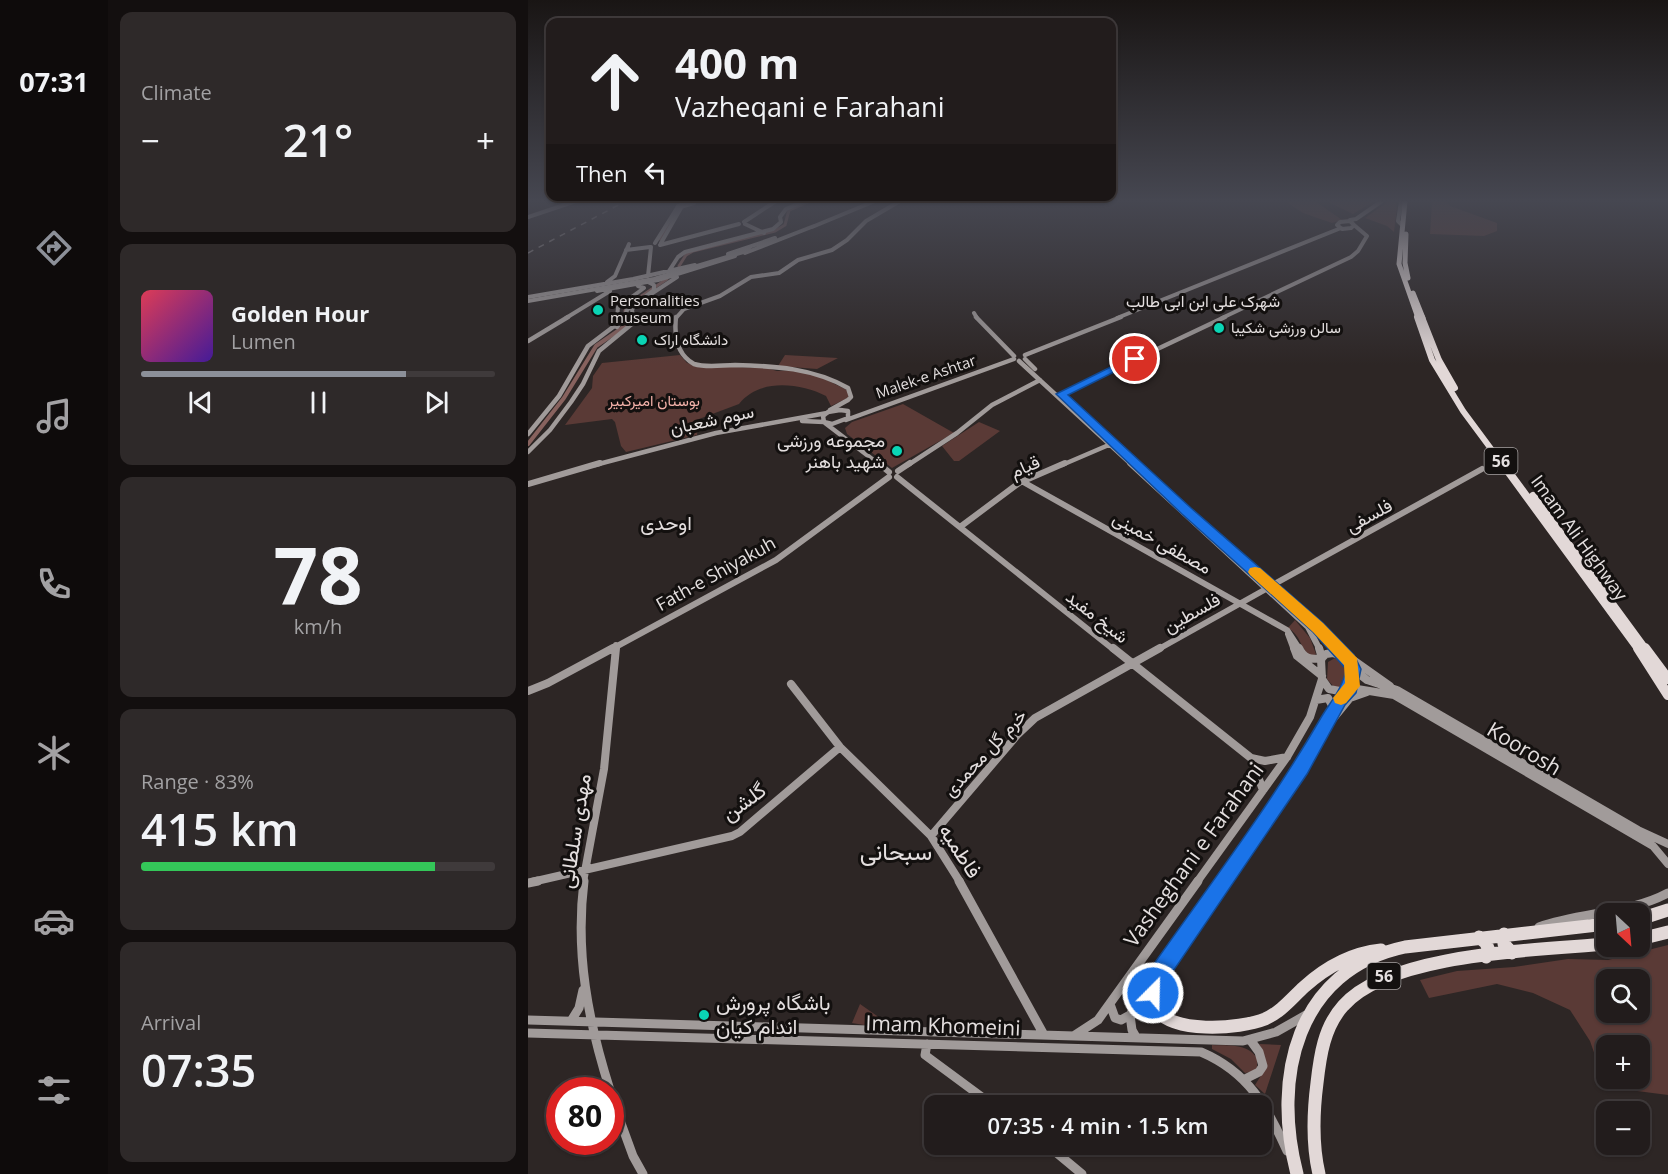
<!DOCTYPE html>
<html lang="en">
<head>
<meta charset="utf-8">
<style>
	:root { --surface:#221c1c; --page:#2e2929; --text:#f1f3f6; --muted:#a2a1a3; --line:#3f3a3b; --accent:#8c9099 }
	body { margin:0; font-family:"Open Sans",Vazirmatn,sans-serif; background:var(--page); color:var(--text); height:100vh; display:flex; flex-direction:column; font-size:22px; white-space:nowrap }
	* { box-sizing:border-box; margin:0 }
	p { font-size:20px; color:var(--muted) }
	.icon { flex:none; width:33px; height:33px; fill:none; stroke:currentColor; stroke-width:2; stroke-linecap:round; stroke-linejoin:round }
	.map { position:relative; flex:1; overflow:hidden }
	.drawer { display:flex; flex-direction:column; gap:12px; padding:12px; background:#130f0f; width:420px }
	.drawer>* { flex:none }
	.guide { position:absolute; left:18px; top:18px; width:570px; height:183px; border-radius:12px; box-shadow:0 2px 4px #0004,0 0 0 2px var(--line); background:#221c1c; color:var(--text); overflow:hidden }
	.needle { width:39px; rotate:154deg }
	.controls { position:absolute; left:1068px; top:903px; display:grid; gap:12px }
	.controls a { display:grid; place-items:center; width:54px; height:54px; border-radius:12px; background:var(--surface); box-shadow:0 2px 4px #0004,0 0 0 2px var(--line); font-size:30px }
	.speed { position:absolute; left:18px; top:1077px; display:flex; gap:12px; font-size:30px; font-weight:700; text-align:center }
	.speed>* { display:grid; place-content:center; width:78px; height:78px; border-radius:50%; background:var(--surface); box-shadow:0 2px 4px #0004,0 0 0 2px var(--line); line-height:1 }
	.speed .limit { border:9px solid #d22; background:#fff; color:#111 }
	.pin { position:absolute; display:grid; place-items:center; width:51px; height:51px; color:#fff; margin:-26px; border:3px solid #fff; border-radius:50%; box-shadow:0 2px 6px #0007 }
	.me { position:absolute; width:66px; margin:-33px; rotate:23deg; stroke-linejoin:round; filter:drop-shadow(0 0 4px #0008) }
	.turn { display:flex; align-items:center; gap:21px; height:126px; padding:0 30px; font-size:27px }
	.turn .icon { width:78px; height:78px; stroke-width:2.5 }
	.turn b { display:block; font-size:42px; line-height:51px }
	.then { display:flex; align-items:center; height:57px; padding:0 30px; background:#0003; gap:12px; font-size:22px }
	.big { font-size:45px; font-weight:600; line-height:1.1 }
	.drawer .widget { flex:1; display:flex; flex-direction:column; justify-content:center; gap:9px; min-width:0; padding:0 21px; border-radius:12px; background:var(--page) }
	.drawer .dial { align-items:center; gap:0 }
	.dial b { font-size:78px; line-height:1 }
	.song { display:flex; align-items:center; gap:18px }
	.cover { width:72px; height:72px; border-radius:9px; background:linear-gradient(135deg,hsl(350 70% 55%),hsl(260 70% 35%)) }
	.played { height:6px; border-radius:3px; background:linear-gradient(90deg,var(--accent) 75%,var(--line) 75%) }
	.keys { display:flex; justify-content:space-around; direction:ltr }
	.heat { display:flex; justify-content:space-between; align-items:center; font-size:33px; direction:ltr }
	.charge { height:9px; border-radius:4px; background:linear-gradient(90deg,#34c759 83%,var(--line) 0) }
	.trip { position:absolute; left:396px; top:1095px; width:348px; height:60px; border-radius:12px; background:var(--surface); box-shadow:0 2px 4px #0004,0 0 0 2px var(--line); font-weight:600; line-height:60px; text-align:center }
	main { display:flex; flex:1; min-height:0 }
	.dock { display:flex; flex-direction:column; width:108px; justify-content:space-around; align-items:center; background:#0e0b0b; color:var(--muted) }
	.dock .icon { width:42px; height:42px }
	.dock .on { color:var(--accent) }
	.dock b { font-size:27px; color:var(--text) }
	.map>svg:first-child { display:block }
	.green { fill:#5a3a36; fill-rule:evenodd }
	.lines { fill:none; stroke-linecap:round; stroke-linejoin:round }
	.canal-far1 { stroke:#88625e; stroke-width:3 }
	.canal { stroke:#88625e; stroke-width:4 }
	.secondary-far4 { stroke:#a19b9a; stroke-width:4 }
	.secondary-far3 { stroke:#a19b9a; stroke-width:4.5 }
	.secondary-far2 { stroke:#a19b9a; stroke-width:6 }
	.secondary-far1 { stroke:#a19b9a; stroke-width:8 }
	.secondary { stroke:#a19b9a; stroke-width:9 }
	.highway-far4 { stroke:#e2d8d7; stroke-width:5 }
	.highway-far3 { stroke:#e2d8d7; stroke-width:6 }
	.highway-far2 { stroke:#e2d8d7; stroke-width:8 }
	.highway-far1 { stroke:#e2d8d7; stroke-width:10 }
	.highway { stroke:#e2d8d7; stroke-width:13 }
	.rail { stroke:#8f8988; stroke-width:1.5; stroke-dasharray:6 6; stroke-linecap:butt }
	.secondary-bridge { stroke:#a19b9a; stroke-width:4 }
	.route { fill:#1a73e8; stroke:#114b97; stroke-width:1.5 }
	.slow { fill:#f59e0b }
	.poi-dot { fill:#0ad5b5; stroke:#13100f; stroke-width:2 }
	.labels { text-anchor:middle; stroke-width:6; stroke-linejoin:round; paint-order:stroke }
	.far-poi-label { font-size:15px; fill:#e4dfdf; stroke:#13100f; text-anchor:start }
	.far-street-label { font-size:15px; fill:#e4dfdf; stroke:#13100f }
	.far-park-label { font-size:15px; fill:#f3b1a9; stroke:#13100f }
	.far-neighbourhood-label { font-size:16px; fill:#e4dfdf; stroke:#13100f }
	.shield { fill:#13100f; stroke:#a5a1a1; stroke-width:1.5 }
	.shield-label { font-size:16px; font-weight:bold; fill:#e4dfdf }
	.street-label { font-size:18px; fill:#e4dfdf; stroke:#13100f }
	.poi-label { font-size:18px; fill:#e4dfdf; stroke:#13100f; text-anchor:end }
	.neighbourhood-label { font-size:20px; fill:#e4dfdf; stroke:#13100f }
	.near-street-label { font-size:21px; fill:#e4dfdf; stroke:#13100f }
	.near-poi-label { font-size:21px; fill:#e4dfdf; stroke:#13100f; text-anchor:start }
	.near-neighbourhood-label { font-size:24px; fill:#e4dfdf; stroke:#13100f }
</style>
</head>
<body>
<main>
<nav class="dock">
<b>07:31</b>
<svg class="icon on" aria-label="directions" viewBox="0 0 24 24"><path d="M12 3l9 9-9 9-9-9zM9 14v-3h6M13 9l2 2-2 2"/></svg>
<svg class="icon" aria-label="music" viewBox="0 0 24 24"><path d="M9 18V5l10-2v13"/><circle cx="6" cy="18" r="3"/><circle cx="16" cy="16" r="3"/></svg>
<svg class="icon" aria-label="phone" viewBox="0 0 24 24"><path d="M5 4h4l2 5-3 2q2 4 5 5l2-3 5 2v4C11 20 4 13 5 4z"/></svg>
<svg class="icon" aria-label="climate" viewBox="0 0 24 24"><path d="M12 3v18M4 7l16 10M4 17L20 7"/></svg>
<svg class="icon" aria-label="car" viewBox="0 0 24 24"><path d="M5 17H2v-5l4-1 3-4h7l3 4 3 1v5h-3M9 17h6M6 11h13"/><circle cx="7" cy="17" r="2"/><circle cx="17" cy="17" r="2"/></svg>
<svg class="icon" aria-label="filters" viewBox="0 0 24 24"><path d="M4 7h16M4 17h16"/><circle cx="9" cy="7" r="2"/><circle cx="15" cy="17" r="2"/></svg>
</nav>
<section class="drawer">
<div class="widget"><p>Climate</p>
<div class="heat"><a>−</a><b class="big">21°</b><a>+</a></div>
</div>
<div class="widget">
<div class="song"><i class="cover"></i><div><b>Golden Hour</b><p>Lumen</p></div></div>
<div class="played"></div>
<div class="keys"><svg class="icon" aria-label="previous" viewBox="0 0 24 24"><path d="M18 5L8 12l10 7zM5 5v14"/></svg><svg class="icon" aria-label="pause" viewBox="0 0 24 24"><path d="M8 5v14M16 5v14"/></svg><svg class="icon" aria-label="next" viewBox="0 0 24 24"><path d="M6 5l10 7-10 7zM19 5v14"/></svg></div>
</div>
<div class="widget dial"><b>78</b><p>km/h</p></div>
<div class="widget"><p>Range · 83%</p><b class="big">415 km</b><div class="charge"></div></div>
<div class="widget"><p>Arrival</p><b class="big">07:35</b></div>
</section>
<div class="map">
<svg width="1140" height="1174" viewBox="0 0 1140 1174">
	<rect width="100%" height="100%" fill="#2d2625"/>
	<path class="green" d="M757,201H787L814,220L804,223L775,213Z
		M798,201H846L825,214Z
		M861,201L868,203L869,208L866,232L859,226L837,218Z
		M904,201H917L922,206L969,223V231L956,236L902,234Z
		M152,355L159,363L170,366L238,368L249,371L267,370L284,373L317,389L321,392L320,398L303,406L298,396C272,383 231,378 211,404L171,419L169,435L98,452L93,446L87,422L84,419L37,425L64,388L65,376L74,363Z
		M257,355L310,358L289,369L250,366Z
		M375,404L426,433L364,468L319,434L317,428L324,422Z
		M451,422L472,431L431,461H426L414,446Z
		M767,620L782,638L788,654L784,657C771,648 774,636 760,628Z
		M807,658L817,662L820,669V684L814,688L806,687L799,679L800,662Z
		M1140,945V1095L1109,1091L1076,1081L1062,1041L1042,1010L1005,993L969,984L901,998L892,980L929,971L986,967L1040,959L1080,960ZM1078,980H1112V1012H1078ZM1078,1046H1112V1078H1078Z
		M332,1004L352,1018L348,1027L324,1023Z
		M731,1044L753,1045L737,1094L727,1085C738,1069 741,1061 731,1044Z
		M684,1045C700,1046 719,1043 729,1058V1067L727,1071L717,1073L703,1059L684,1049Z"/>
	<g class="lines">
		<path class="canal-far1" d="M132,239L149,211
			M151,266L158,255L165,251L247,231L257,225L261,210L282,201
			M99,318L97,311L100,305L139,279"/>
		<path class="canal" d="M0,444L36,398L68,346L100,324L98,317"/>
		<path class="secondary-far4" d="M873,201L870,221L873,224
			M162,202L166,203L149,208L150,206Z
			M0,217L48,201
			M822,220L828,219L854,201
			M822,221L826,225L823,228L814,229L809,225L812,222Z
			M216,222L248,201
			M217,224L236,233
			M284,227L347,201
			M127,243L149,208
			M133,243L153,208
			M132,245L211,224
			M98,250L122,247
			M217,253L286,226
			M200,254L247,238
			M141,271L150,257L157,252L245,229L253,222L252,217L258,209L277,201
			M120,276L123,247
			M79,282L87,276L101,244
			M69,291L130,280L207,256
			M0,297L105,279L167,265
			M117,298L149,277
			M446,313L449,318
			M38,318L82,291
			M89,318L90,307L116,288L110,286
			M96,318L99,310
			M105,318L104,309L109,304
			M148,318L156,309L192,296L223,277L251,273L270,260L304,250L319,240L338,221L372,201
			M589,318L813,228
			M694,318L823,257L830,251L839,236L826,225"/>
		<path class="secondary-far3" d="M148,317C146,335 148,354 166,364C179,368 194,365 207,365C247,366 285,368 320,388L323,397L320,400
			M448,317L486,356
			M89,327L96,317
			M0,341L40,317
			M497,355L593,317
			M497,359L507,369
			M491,361L604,465
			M530,396L697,317
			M302,410L320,400
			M312,410L320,411V418L304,424L296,422L295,416L300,412Z
			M558,417L609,465
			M318,420L486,359
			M274,421L296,422
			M297,423L352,465
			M0,434L31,396L60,346L89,324V317
			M0,452L22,430L43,402L55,384L71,351L105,323V317
			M67,465L188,433L299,413
			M380,465L429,433L464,405L512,380
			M534,465L583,444"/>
		<path class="secondary-far2" d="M350,463L361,472
			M602,463L780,627L792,650
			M607,463L790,628L811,650
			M370,471L382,463
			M369,477L586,650
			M497,483L759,630L772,650
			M0,484L72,463
			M432,527L491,483L537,463
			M743,586L954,469
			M760,634L766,650
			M82,650L248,560L361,477
			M88,650V645
			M629,650L738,589"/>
		<path class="secondary-far1" d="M585,648L723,758L737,761L759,757
			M766,648L769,656L794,676
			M771,648C776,659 783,660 794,658L791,648
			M809,648L818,657
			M805,653C823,657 826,669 824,686L817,692L801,689L794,679L793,659L798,654Z
			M821,657L862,686
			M825,669L839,680L869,690L1110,830L1140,844
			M263,684L312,747L403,836L432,882
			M823,688L866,695L1125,846L1140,864
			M0,691L20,683L85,648
			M788,700L800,698L806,709
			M800,725L822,698L839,692
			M723,758L735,790
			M403,836L490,734L507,718L632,648
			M4,882L204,836L212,832L312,747
			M55,882L76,769L88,648
			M669,882L759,757L782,717L794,679
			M694,882L773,769L817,692"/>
		<path class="secondary" d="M56,881C47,953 60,1021 82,1090
			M431,881L516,1035
			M0,883L10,881
			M1011,927C1052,912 1101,914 1140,893
			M630,975L696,881
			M582,1004L587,1018L593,1020L602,1015
			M0,1020L715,1041L748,1032L778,1015
			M43,1021L51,1008L55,990
			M0,1033L673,1052C720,1072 739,1106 759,1151
			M547,1035L570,1020L670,881
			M608,1037L604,1030L602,1015L623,986
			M399,1044L397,1055L466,1106
			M717,1079L731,1072L735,1066L731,1052L723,1041
			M82,1093L105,1156L115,1174
			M518,1144L554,1174"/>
		<path class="highway-far4" d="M877,201L871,264L890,318
			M878,234L877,263L880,278
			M885,293L895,318"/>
		<path class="highway-far3" d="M889,317L904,360L935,411L975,465
			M894,317L911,360L927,388"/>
		<path class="highway-far2" d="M974,463L1111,650
			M1005,496L1118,650"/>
		<path class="highway-far1" d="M1110,648L1140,695
			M1117,648L1140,679"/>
		<path class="highway" d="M1112,919L1140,910
			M976,934V944L984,953
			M951,937L958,943L961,951L958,957
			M1112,939L1140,932
			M630,975C627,984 621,997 626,1006C641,1035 712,1029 737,1019C753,1012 764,998 776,987C797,968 824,953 853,950
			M769,1174C744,1078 768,970 877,947L1078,924
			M791,1174C784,1144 785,1114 789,1083C792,1056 796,1027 815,1006C860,953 1011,950 1078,944"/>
		<path class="rail" d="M0,253L98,201"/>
		<path class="secondary-bridge" d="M0,301L126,279L222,250
			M99,310L126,290V285L120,282"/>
	</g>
	<linearGradient id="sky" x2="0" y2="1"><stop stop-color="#191514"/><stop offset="0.55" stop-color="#464751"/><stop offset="1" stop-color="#464751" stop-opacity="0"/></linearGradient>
	<rect width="1140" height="365" fill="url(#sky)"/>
	<path class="route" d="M603,357L612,359L540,395L663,508L795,623L826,655L833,669L828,693L817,705L779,774L639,980L632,1000L625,1003L618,1000L615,993L623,968C680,887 741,807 791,721C801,703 815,689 818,669L785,632L654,514L528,394Z"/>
	<path class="slow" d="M727,567L732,568L795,623L829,658L832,686L818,703L813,705L807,703L805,698L817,683L816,665L785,632L722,575L720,572L722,568Z"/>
	<g class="poi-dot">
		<circle cx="70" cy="310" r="6"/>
		<circle cx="691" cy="328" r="6"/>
		<circle cx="114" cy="340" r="6"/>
		<circle cx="369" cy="451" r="6"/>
		<circle cx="176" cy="1015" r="6"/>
	</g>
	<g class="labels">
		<g class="far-poi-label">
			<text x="82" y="306">Personalities<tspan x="82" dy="17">museum</tspan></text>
			<text x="703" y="333">سالن ورزشی شکیبا</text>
			<text x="126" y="345">دانشگاه اراک</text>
		</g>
		<g class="far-street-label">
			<text transform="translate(398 377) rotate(-19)" y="5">Malek-e Ashtar</text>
		</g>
		<g class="far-park-label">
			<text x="126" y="406">بوستان امیرکبیر</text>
		</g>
		<g class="far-neighbourhood-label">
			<text x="675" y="307">شهرک علی ابن ابی طالب</text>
		</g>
		<g class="shield">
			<rect x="956.5" y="448" width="33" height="26" rx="4.5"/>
			<rect x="839.5" y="963" width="33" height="26" rx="4.5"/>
		</g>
		<g class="shield-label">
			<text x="973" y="467">56</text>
			<text x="856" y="982">56</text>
		</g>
		<g class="street-label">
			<text transform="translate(184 420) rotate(-12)" y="6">سوم شعبان</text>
			<text transform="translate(497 467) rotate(-24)" y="6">قیام</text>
			<text transform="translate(841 516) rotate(-29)" y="6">فلسفی</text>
			<text transform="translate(1051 538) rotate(54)" y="6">Imam Ali Highway</text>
			<text transform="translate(634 543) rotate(29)" y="6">مصطفی خمینی</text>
			<text transform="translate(188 574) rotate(-29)" y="6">Fath-e Shiyakuh</text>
			<text transform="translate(664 613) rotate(-29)" y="6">فلسطین</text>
			<text transform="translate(569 617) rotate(38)" y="6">شیخ مفید</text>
			<text transform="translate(457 753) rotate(-47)" y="6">خرم گل محمدی</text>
		</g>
		<g class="poi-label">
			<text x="357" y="447">مجموعه ورزشی<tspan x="357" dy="21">شهید باهنر</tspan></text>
		</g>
		<g class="neighbourhood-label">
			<text x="138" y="530">اوحدی</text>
		</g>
		<g class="near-street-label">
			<text transform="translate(996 749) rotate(31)" y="7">Koorosh</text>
			<text transform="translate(216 802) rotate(-36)" y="7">گلشن</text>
			<text transform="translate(47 831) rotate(-81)" y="7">مهدی سلطانی</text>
			<text transform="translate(432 851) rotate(57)" y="7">فاطمیه</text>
			<text transform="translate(666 855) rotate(-54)" y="7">Vasheghani e Farahani</text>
			<text transform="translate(415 1026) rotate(2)" y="7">Imam Khomeini</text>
		</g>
		<g class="near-poi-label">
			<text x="188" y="1010">باشگاه پرورش<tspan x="188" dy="24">اندام کیان</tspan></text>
		</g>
		<g class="near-neighbourhood-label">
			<text x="368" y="860">سبحانی</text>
		</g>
	</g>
</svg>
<div class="controls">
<a><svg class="needle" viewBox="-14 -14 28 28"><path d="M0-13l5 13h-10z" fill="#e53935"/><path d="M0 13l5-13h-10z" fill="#a2a1a3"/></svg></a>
<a><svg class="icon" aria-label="search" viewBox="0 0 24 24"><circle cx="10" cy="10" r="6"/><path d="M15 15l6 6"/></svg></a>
<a>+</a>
<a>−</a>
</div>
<div class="speed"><div class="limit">80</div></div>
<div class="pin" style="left:607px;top:359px;background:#d93025"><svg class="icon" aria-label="arrive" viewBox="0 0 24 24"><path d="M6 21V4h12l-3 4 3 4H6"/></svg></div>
<svg class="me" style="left:625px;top:993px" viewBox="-20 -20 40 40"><circle r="17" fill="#1a73e8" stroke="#fff" stroke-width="3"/><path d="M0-11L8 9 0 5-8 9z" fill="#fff"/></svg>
<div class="trip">07:35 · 4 min · 1.5 km</div>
<div class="guide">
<div class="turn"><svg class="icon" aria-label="ahead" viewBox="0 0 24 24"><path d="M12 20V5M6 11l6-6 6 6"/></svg><div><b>400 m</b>Vazheqani e Farahani</div></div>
<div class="then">Then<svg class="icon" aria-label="left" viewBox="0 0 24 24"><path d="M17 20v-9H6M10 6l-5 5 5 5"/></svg></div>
</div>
</div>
</main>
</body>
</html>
